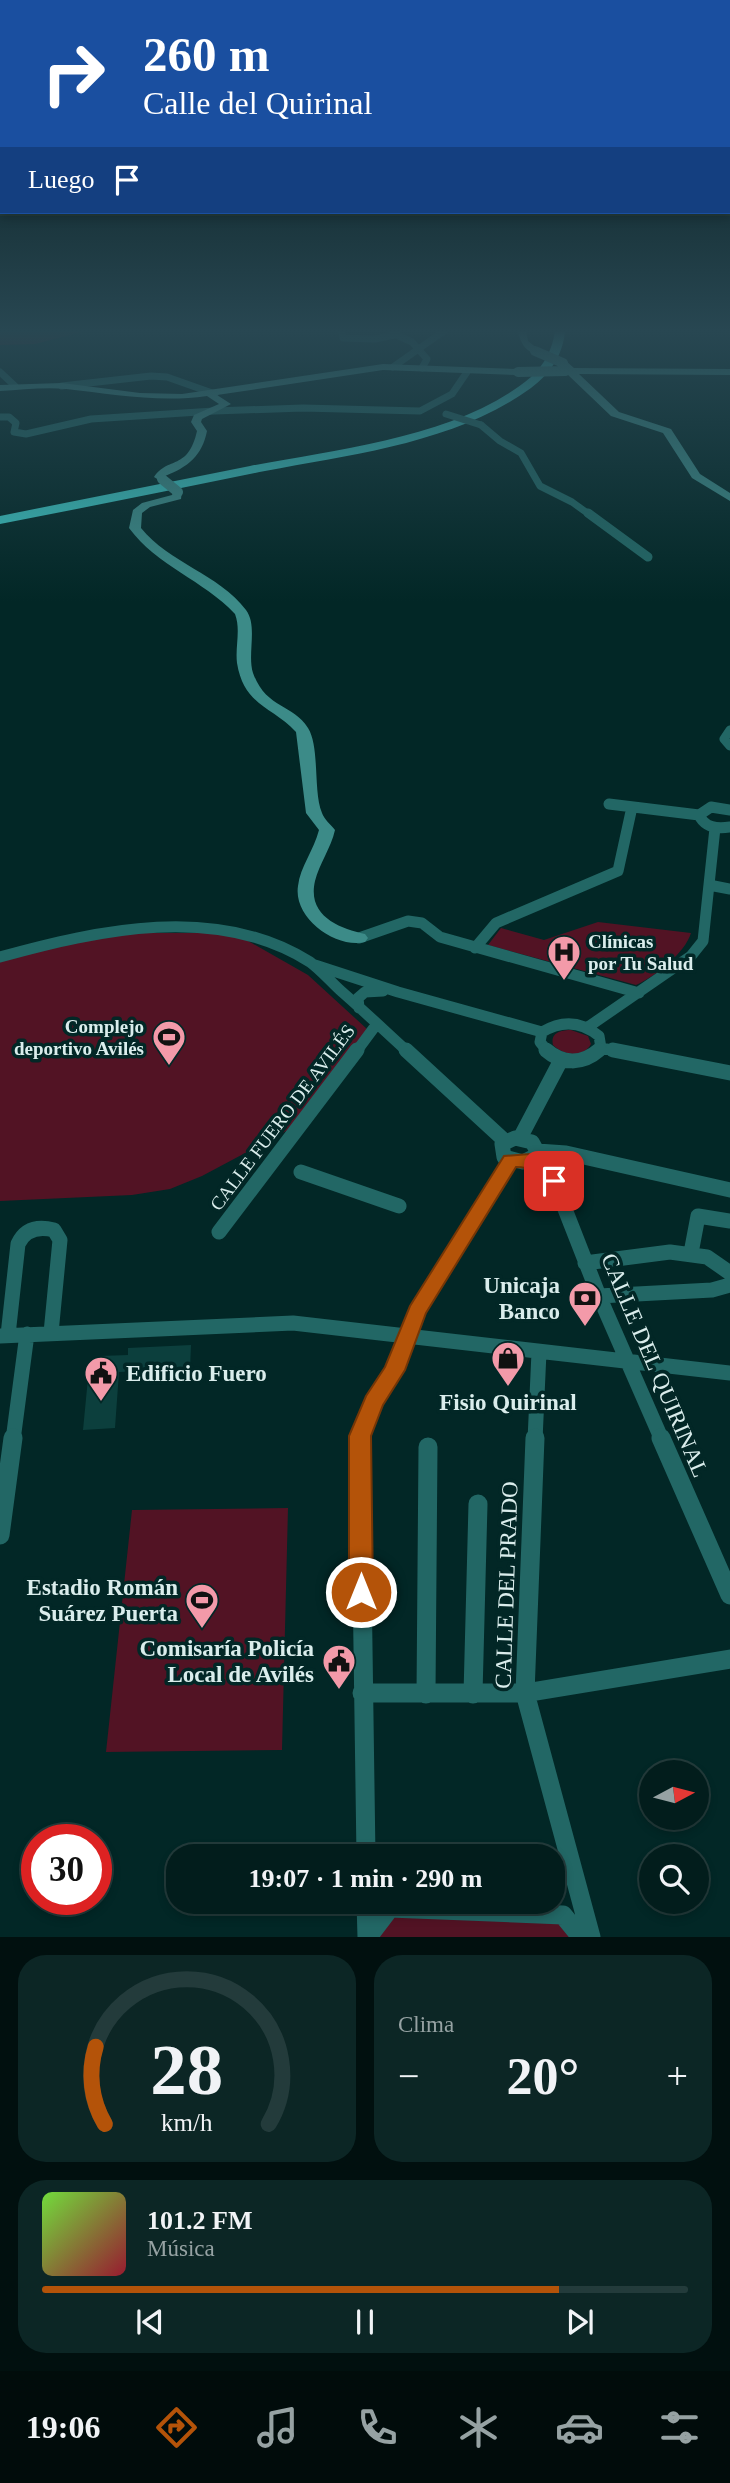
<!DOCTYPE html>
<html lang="es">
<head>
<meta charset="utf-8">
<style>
	:root { --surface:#021d1c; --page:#0c2625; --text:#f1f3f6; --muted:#96a2a3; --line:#233b3b; --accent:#b45309 }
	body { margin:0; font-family:Georgia,serif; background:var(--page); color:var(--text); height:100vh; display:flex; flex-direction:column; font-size:26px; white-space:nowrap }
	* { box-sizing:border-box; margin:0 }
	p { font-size:23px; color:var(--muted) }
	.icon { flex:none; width:38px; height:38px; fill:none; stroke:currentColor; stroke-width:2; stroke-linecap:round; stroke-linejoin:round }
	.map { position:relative; height:1937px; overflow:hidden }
	.side { display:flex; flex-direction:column; gap:18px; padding:18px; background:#01100f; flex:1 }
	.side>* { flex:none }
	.top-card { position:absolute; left:0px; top:0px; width:732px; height:214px; box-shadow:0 4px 10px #0003,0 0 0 2px var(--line); background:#1a4fa0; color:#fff; overflow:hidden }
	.needle { width:46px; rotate:83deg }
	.buttons { position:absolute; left:639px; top:1760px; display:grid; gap:14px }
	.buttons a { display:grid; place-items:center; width:70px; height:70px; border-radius:50%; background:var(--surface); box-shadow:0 4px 10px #0003,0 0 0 2px var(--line); font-size:35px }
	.speed { position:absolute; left:21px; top:1824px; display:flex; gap:14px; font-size:35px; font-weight:700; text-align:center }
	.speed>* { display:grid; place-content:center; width:91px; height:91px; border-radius:50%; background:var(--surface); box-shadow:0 4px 10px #0003,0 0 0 2px var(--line); line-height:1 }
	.speed .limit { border:10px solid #d22; background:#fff; color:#111 }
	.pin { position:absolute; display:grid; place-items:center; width:60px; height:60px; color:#fff; margin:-30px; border-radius:14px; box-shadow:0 4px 10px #0006 }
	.me { position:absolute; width:77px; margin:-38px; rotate:0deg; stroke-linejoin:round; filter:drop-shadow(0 0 5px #0008) }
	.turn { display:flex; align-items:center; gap:24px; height:147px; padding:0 28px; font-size:32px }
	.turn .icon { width:91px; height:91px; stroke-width:2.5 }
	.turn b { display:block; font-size:49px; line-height:60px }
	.then { display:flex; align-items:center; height:66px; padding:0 28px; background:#0003; gap:14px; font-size:26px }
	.big { font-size:52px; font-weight:700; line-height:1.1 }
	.side .card { flex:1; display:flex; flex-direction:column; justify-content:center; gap:10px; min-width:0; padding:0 24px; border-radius:28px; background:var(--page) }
	.side .dial { align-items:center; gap:0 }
	.dial svg { height:182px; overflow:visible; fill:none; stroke:var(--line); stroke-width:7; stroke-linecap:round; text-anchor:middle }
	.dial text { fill:var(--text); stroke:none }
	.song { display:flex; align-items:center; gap:21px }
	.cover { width:84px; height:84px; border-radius:10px; background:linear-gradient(135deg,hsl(100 70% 55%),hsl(350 70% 35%)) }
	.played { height:7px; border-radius:4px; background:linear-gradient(90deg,var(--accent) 80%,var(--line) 80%) }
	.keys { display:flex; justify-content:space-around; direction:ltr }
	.heat { display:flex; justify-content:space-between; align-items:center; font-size:38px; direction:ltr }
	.side .tiles { flex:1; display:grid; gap:18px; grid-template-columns:1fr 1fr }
	.card:last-child { grid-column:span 2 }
	.trip { position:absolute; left:166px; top:1844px; width:399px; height:70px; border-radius:28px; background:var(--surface); box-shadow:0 4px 10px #0003,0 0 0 2px var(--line); font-weight:700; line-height:70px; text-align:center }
	.dock { display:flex; height:112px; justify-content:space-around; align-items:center; background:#010c0b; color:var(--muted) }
	.dock .icon { width:49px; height:49px }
	.dock .active { color:var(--accent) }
	.dock b { font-size:32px; color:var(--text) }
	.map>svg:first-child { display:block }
	.green { fill:#521324 }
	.building { fill:#0c3f3d }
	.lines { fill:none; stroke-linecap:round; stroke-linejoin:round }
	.street-far4 { stroke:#226765; stroke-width:7 }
	.street-far3 { stroke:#226765; stroke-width:9 }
	.street-far2 { stroke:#226765; stroke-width:11 }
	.street-far1 { stroke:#226765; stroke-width:15 }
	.street { stroke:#226765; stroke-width:19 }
	.secondary { fill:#3c8b88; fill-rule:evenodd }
	.highway { fill:#3cc3c0; fill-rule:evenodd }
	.street-bridge { stroke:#226765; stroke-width:7 }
	.secondary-bridge { stroke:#3c8b88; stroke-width:10 }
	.route { fill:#b45309; stroke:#753606; stroke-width:2 }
	.labels { text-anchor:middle; stroke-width:7; stroke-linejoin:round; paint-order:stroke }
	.poi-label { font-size:19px; font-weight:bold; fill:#daedec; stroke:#022726; text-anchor:start }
	.street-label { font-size:19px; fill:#daedec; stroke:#022726 }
	.near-poi-label { font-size:23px; font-weight:bold; fill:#daedec; stroke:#022726; text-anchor:end }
	.near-street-label { font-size:23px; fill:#daedec; stroke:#022726 }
</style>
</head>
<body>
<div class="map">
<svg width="730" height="1937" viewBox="0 0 730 1937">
	<rect width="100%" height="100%" fill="#022726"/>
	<path class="green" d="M0,331H128L82,332L35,344L0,345Z
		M598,922L691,933C685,953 656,976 636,985L488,945L501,928L544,940Z
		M94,933H234L308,975L367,1029L303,1122L202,1176L170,1189L132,1195L0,1201V957Z
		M571,1030L588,1036L591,1044C583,1058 564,1056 553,1045C550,1032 562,1030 571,1030Z
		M288,1508L282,1750L106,1752L132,1510Z
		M390,1908L563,1915L572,1937H376Z"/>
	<path class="building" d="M191,1345L190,1369L119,1372L115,1428L83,1430L88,1378H98L100,1356L128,1355V1348Z"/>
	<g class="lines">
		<path class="street-far4" d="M342,331L343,338L375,339L394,335
			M397,331L392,333L412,342L427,359L422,368
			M393,367L444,331
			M0,372L15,386
			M62,386L151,376L167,377L215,394
			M0,417H9L16,423L14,432L26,434L91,419L214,411L303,408L420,411L452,394L467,372
			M481,425L500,441L521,453L540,486L572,502L590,515"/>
		<path class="street-far3" d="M588,513L648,557
			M730,730L724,739L730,746"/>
		<path class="street-far2" d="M609,804L699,815
			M730,810L711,807L699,815C705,828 717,829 730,827
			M709,885L730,889
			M359,938L408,921L422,923L440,937L639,993
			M475,948L496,923L618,871L632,807
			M0,957C98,930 217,903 310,962C321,970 331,982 341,991C364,1011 386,1032 408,1052
			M315,965L398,992L542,1032
			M359,1008L358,998L365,992L383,991
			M588,1027L691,956L703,941L715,828
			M601,1048L622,1052
			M356,1052L376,1025
			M548,1052L540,1042L542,1032C562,1020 581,1021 599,1036L601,1048L597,1052"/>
		<path class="street-far1" d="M406,1050L505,1141
			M546,1050C562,1064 582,1065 599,1050
			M613,1050L730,1073
			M515,1138L532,1142L537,1151L535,1156L523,1162L504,1157L502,1144Z
			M520,1138L561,1060
			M537,1151L566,1153L730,1190
			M530,1161L545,1170L554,1181L599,1296L662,1440
			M301,1172L399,1206
			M219,1232L357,1050
			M691,1253L698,1216L730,1221
			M585,1263L670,1252L707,1257L730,1273
			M599,1296L712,1290L730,1285
			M8,1335L18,1244C25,1229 38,1226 54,1230L60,1240L51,1333
			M0,1336L293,1323L730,1373
			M13,1440L27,1334
			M360,1440L373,1402L394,1370L417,1312L511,1161
			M535,1440L539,1352"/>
		<path class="street" d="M360,1438L366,1857
			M535,1438L525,1693L591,1937
			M661,1438L730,1595
			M0,1535L13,1438
			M362,1693H525L730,1659
			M426,1694L428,1447
			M473,1694L478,1504
			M366,1902L367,1937
			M368,1937L390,1908L563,1915L581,1937"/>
		<path class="secondary" d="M518,331H526L528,341L538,349V353C526,354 520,342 518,331Z
			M560,361H566L574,368L730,369V375L579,374L619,412L671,429L700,474L730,493V501L692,478L663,433L611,416L566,373Z
			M383,364L518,369L523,372L518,375L383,370L217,395L231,404L202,419L201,422L207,431C202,456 188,467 165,476L167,479L162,482L154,477C168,456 188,471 197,431L191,422L194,415L219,404L207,396C159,403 113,394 66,389C44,387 21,390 0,391V385L62,383L140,393L182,394Z
			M174,490H182L181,499L150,507L142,513L141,528C169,563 219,574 246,610C258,626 247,654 253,673C266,709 293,704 308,728C320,747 313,792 322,813C324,819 331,825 335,830C331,848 319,864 315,881C307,916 339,928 365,934L368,938L365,942C336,949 293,918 298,886C300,867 314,850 319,830L306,813L296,732C272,706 244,706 237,663C235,646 241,630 235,614C203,580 157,566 129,528L133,510L142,503L172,495Z"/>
		<path class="highway" d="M555,331H565C563,355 550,374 531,388C455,443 354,454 265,471C177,489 88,507 0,524V516C83,499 167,483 250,466C338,449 460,437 531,377C545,364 552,350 555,331Z"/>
		<path class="street-bridge" d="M446,414L481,425"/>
		<path class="secondary-bridge" d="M535,351L563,363
			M518,372L565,371
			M162,479L178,492"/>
	</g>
	<linearGradient id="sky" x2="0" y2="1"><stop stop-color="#011515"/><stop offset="0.55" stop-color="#284752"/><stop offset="1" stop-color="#284752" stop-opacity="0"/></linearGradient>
	<rect width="730" height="602" fill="url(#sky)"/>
	<path class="route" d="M530,1154L552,1166L563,1181L561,1186H547C539,1174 531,1167 516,1167L426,1313L405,1370L383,1405L371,1436L373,1592L370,1600L361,1603L353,1600L349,1592V1436L366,1396L385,1367L410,1306L504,1156Z"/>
	<defs>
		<symbol id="hospital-pin" viewBox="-11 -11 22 30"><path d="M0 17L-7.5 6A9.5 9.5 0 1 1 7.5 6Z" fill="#f39aa9" stroke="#022726"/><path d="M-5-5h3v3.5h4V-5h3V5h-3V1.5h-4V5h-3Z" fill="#111"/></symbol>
		<symbol id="stadium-pin" viewBox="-11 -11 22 30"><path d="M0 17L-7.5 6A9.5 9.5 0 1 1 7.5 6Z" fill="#f39aa9" stroke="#022726"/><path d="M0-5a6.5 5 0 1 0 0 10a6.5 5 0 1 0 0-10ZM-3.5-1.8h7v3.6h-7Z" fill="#111"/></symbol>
		<symbol id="bank-pin" viewBox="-11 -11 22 30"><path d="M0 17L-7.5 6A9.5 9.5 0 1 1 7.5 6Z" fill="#f39aa9" stroke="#022726"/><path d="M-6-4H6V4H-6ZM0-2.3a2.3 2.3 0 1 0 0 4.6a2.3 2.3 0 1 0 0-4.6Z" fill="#111"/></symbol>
		<symbol id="shop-pin" viewBox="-11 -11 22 30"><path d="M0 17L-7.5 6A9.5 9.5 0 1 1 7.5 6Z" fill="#f39aa9" stroke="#022726"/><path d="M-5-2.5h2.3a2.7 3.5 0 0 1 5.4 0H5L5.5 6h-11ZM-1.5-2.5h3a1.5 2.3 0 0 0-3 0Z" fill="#111"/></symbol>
		<symbol id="civic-pin" viewBox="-11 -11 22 30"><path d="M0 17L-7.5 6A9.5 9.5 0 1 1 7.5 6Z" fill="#f39aa9" stroke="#022726"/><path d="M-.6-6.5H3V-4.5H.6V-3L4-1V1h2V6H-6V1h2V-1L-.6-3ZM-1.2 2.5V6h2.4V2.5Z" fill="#111"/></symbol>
	</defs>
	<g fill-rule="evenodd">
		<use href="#hospital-pin" x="545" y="933" width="38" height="52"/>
		<use href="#stadium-pin" x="150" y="1018" width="38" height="52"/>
		<use href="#bank-pin" x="566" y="1279" width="38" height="52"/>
		<use href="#shop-pin" x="489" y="1339" width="38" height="52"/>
		<use href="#civic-pin" x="82" y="1354" width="38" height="52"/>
		<use href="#stadium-pin" x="183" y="1581" width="38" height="52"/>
		<use href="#civic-pin" x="320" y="1642" width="38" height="52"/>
	</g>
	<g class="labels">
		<g class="poi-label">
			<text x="588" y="948">Clínicas<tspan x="588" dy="22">por Tu Salud</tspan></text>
			<text x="144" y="1033" text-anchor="end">Complejo<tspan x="144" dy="22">deportivo Avilés</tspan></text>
		</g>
		<g class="street-label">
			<text transform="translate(282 1117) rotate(-53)" y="7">CALLE FUERO DE AVILÉS</text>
		</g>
		<g class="near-poi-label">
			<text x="560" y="1293">Unicaja<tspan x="560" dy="26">Banco</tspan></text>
			<text x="126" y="1381" text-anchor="start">Edificio Fuero</text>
			<text x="508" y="1410" text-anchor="middle">Fisio Quirinal</text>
			<text x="178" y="1595">Estadio Román<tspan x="178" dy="26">Suárez Puerta</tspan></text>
			<text x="314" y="1656">Comisaría Policía<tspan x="314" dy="26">Local de Avilés</tspan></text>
		</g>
		<g class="near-street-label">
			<text transform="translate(655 1365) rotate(67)" y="8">CALLE DEL QUIRINAL</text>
			<text transform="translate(506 1585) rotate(-88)" y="8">CALLE DEL PRADO</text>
		</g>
	</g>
</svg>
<div class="buttons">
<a><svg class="needle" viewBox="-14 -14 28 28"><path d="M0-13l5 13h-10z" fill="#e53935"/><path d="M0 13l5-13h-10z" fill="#96a2a3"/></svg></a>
<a><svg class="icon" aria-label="search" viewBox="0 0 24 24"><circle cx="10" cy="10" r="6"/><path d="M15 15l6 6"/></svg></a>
</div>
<div class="speed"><div class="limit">30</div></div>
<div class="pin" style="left:554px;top:1181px;background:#d93025"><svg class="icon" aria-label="arrive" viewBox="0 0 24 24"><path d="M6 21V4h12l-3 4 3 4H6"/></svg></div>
<svg class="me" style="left:361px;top:1592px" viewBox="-20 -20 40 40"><circle r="17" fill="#b45309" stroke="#fff" stroke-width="3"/><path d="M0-11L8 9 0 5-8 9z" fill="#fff"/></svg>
<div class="trip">19:07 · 1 min · 290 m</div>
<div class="top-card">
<div class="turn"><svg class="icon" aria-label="right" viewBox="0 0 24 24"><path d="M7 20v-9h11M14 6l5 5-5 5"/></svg><div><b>260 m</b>Calle del Quirinal</div></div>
<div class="then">Luego<svg class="icon" aria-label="arrive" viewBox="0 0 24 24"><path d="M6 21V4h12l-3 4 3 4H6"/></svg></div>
</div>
</div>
<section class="side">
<div class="tiles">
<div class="card dial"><svg viewBox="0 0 100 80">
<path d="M14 69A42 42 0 1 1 86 69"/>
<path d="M14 69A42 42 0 0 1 10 35" stroke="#b45309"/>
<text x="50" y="56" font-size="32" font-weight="700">28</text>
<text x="50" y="72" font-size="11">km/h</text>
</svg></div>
<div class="card"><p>Clima</p>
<div class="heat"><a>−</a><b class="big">20°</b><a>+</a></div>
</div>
<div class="card">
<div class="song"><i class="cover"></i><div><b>101.2 FM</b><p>Música</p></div></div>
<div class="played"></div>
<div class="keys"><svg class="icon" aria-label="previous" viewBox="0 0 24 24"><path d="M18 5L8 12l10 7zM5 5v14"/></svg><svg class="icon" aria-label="pause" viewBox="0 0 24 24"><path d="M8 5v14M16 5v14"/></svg><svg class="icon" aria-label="next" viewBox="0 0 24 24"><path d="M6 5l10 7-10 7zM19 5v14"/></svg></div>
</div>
</div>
</section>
<nav class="dock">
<b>19:06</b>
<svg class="icon active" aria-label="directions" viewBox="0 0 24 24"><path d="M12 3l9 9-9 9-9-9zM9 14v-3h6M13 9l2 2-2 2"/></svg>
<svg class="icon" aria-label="music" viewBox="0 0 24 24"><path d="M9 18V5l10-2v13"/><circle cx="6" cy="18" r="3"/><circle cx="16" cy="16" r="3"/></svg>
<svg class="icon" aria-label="phone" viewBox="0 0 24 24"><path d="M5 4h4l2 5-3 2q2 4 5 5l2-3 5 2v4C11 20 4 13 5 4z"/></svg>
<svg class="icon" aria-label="climate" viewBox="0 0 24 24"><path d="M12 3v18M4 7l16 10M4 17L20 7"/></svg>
<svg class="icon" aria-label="car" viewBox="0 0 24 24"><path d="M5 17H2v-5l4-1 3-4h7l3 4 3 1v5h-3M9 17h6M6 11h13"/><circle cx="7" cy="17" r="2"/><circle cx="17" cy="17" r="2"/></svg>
<svg class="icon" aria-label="filters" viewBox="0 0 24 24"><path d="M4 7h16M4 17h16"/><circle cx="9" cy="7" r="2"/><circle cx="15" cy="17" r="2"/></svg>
</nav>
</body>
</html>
